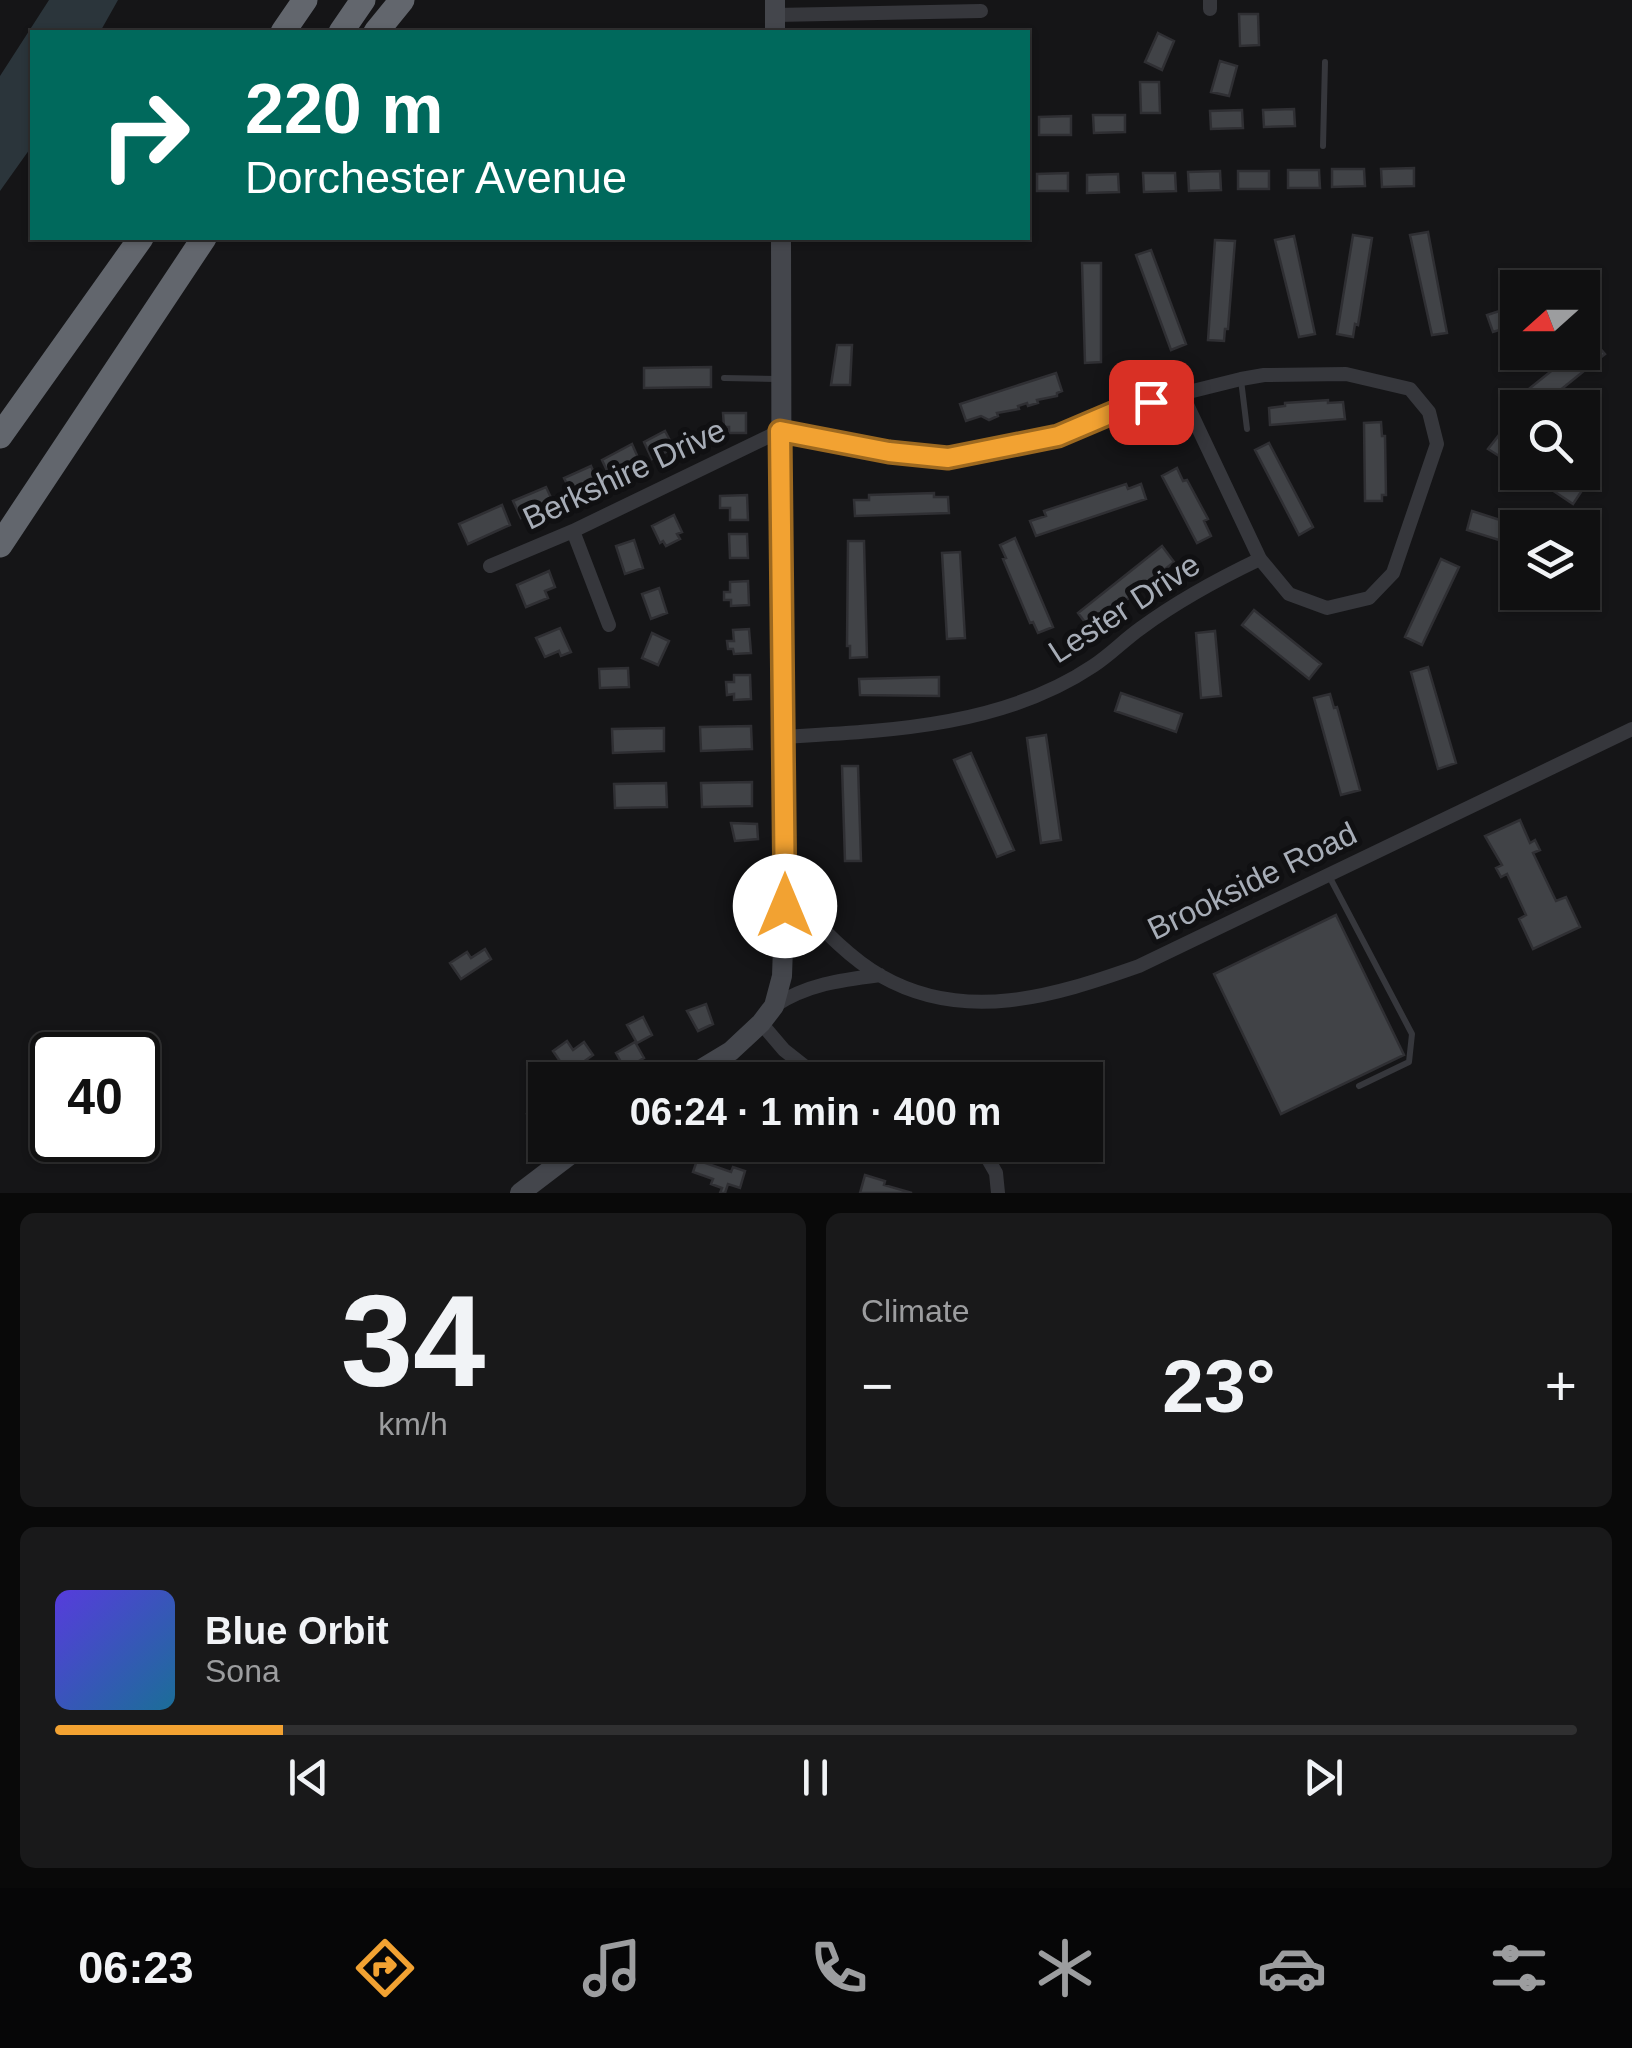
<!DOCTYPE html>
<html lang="en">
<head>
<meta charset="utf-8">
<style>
	:root { --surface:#101011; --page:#19191a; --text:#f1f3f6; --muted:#9c9d9f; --line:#303031; --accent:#f2a232 }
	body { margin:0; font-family:Helvetica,sans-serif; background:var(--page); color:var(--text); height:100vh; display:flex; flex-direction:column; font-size:38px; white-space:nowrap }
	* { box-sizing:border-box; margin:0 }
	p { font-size:32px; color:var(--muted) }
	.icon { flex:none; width:55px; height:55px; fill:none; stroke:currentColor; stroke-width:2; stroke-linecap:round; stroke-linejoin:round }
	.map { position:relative; height:1193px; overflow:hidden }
	.drawer { display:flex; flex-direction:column; gap:20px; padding:20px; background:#090909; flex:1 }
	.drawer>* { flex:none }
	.top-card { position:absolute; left:30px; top:30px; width:1000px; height:210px; border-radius:0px; box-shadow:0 2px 8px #0004,0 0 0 2px var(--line); background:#00695c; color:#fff; overflow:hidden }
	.needle { width:65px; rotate:249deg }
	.fabs { position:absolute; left:1500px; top:270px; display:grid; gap:20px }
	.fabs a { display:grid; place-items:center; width:100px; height:100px; border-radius:0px; background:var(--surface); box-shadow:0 2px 8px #0004,0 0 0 2px var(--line); font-size:50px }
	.speed { position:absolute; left:30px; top:1032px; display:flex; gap:20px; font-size:50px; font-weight:700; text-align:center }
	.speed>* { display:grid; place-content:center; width:130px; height:130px; border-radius:50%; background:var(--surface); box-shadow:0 2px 8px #0004,0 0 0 2px var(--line); line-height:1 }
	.speed .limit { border:5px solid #111; border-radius:15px; background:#fff; color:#111 }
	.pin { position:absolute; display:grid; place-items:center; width:85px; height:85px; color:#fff; margin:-42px; border-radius:20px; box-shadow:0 5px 15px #0006 }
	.me { position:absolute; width:110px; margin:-55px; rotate:0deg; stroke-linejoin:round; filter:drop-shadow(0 0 8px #0008) }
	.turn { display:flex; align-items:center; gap:35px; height:210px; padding:0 50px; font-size:45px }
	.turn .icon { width:130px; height:130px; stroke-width:2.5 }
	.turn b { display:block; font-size:70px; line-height:85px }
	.big { font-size:75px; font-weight:700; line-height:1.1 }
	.drawer .tile { flex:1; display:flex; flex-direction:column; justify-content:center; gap:15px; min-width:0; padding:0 35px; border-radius:15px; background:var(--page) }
	.drawer .dial { align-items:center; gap:0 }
	.dial b { font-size:130px; line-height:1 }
	.song { display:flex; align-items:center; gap:30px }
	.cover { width:120px; height:120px; border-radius:15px; background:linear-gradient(135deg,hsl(250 70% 55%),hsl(200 70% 35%)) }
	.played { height:10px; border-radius:5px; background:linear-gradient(90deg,var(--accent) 15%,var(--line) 15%) }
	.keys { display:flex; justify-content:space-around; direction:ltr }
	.heat { display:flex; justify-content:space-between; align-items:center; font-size:55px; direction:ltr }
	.drawer .tiles { flex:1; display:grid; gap:20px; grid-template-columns:1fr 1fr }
	.tile:last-child { grid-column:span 2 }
	.trip { position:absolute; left:528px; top:1062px; width:575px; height:100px; border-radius:0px; background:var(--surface); box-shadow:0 2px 8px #0004,0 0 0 2px var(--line); font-weight:700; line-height:100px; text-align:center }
	.tab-bar { display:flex; height:160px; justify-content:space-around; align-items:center; background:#060607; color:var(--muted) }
	.tab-bar .icon { width:70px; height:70px }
	.tab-bar .on { color:var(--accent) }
	.tab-bar b { font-size:45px; color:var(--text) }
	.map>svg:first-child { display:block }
	.water { fill:#2b353b }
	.building { fill:#414347; stroke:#2f2f33; stroke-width:2.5 }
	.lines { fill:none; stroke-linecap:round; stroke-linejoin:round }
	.lane { stroke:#36373c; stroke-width:6 }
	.street { stroke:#36373c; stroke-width:14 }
	.secondary { stroke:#44464c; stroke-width:20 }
	.highway { stroke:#62666d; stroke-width:25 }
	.route-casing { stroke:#9d6920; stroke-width:25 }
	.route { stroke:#f2a232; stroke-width:18 }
	.labels { text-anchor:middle; stroke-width:10; stroke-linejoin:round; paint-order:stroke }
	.street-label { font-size:32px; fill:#a7adb7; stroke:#101012 }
</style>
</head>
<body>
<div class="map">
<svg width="1632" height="1193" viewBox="0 0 1632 1193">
	<rect width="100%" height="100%" fill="#151517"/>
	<path class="water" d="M49,0H118L100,32H32V146L0,191V76Z"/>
	<path class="building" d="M1239,14H1258L1259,45L1240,46Z
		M1158,33L1174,41L1162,70L1145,62Z
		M1220,61L1237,66L1229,96L1211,92Z
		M1140,82H1159L1160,113H1141Z
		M1294,109L1295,126L1264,127L1263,110Z
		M1242,110L1243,128L1211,129L1210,111Z
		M1093,115H1125V132L1094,133Z
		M1071,116V135H1039V117Z
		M1414,168V186L1382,187L1381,169Z
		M1332,169H1364L1365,186L1332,187Z
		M1288,170H1319L1320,188H1288Z
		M1220,171L1221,190L1189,191L1188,172Z
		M1238,171H1269V189H1238Z
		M1068,173V191H1037V174Z
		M1143,173H1175L1176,191L1144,192Z
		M1118,174L1119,192L1087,193V175Z
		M1428,232L1447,333L1432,335L1410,235Z
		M1353,235L1372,238L1358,325L1355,324L1353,337L1337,334Z
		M1294,236L1315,334L1299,337L1275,240Z
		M1215,240L1235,241L1228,329H1225L1224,341L1208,340Z
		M1151,250L1186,344L1171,350L1136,255Z
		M1082,263H1101V362L1085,363Z
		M1518,305V324L1493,332L1487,315Z
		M1592,339L1605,354L1538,408L1525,392L1575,352H1582V346Z
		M837,345H852L850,385H831Z
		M711,367V387L644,388V368Z
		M1056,373L1062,391L1057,393V396L1037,400L1038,403L1028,406L1027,403L1018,406L1019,409L997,413L998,416L989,420L981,416L966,421L960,404Z
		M1328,400V403L1343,402L1345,419L1270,425L1269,408L1285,406V403Z
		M723,413H746V433H729V427H724Z
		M1381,422L1382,436H1385L1386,495H1382V501H1365L1364,423Z
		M665,431L674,448L652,459L644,442Z
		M1499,435L1518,447V468L1488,449Z
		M1269,443L1313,527L1299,535L1255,450Z
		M632,444L640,462L609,475L602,460Z
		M591,466L598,482L572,494L564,478Z
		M1177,468L1183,481L1187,480L1208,519L1204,521L1211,536L1197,543L1162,476Z
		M1525,472H1558L1583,489L1573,504Z
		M1126,484L1128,489L1141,484L1146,499L1036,536L1030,521L1046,516L1044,511Z
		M546,487L553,502L521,518L513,501Z
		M934,493V497H948L949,513L855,516L854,500H869V495Z
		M747,495L748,520H730V508H720V496Z
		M502,505L510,525L468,544L459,524Z
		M1472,511L1525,528H1518V546L1467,530Z
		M674,515L682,532L677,534L680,539L666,546L663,541L660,543L652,526Z
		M729,534H747L748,558H730Z
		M1015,538L1053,627L1038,633L1033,622L1030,623L1003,559L1006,558L1000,545Z
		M634,540L643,568L625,574L616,546Z
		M848,541H864L867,657L850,658V646H847Z
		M1162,546L1174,562L1090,629L1078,613Z
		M960,552L965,638L947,639L942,553Z
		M1441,559L1459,567L1422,645L1405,637Z
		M549,571L555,587L545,591L548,598L526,607L517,585Z
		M748,581L749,605L731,606V600H724V592H730V582Z
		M659,588L667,613L651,619L642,594Z
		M1254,610L1321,664L1309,679L1242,625Z
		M560,628L571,652L561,656L559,651L545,657L536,638Z
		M749,629L751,653L734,654L733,649H728L727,641H734L733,630Z
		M1215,631L1221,696L1201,698L1196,633Z
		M652,633L669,641L658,665L642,658Z
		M1428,667L1456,763L1438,769L1411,672Z
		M628,668L629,687L600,688L599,669Z
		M734,675H750L751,699L734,700V694L727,695L726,682H734Z
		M939,677V696L860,695L859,679Z
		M1121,693L1182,714L1176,732L1115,711Z
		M1330,694L1334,708L1337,707L1360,790L1341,795L1314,698Z
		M751,726L752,749L701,751L700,727Z
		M664,728V751L613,753L612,729Z
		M1046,735L1061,840L1041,843L1027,738Z
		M971,753L1014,850L997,857L954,760Z
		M842,766H858L861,861H845Z
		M752,782V806L702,807L701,783Z
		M666,783L667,807L615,808L614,784Z
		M1520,820L1530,843L1535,840L1540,850L1533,853L1556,901L1566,897L1580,927L1533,949L1519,919L1526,915L1507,874L1501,877L1496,868L1502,865L1485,836Z
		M731,823L757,824L758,839L735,841Z
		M1336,915L1404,1055L1281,1114L1214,974Z
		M485,949L491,959L461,979L450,963L467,952L471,958Z
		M706,1004L713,1024L698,1031L687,1011Z
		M643,1017L652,1035L637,1043L627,1025Z
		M567,1041L573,1050L584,1042L593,1055L568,1073L553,1051Z
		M635,1042L644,1058L625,1069L616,1053Z
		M542,1100L545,1123L534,1128L527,1114L536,1109L534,1103Z
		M697,1160L731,1172L733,1167L745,1171L740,1188L728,1184L725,1193H720L722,1188L711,1184L713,1179L693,1172Z
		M865,1175L885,1181L884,1185L912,1193H860Z"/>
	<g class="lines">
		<path class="lane" d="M1323,146L1325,62
			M724,378L778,379
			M1241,380L1247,429
			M1329,876L1412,1034L1409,1062L1359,1086"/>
		<path class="street" d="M1210,9V0
			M775,15L981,11
			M573,531L609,625
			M490,566L573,531L780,431L889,452L948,458L1058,436L1124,408L1241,379L1264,375L1346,374L1410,389L1429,412L1437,444L1393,573L1369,598L1327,608L1289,594L1260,559L1182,394
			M782,737C886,731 1002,727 1093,666C1110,655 1124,640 1141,628C1179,600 1218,579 1260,559
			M785,889C814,919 844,955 881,976C965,1024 1054,996 1139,966L1632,729
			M774,1006C808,984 841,980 880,975
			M761,1023L784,1050L822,1080
			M980,1145L996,1173L998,1193"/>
		<path class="secondary" d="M775,0V32
			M683,1080L731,1051L761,1023L774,1006L782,976L785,889L782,737L781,238
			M520,1193L583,1145"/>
		<path class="highway" d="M283,32L305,0
			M341,32L363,0
			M376,32L402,0
			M0,436L141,238
			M0,545L204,238"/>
	</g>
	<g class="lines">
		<defs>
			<path id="route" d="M785,906L780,431L889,452L948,458L1058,436L1124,408L1151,402"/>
		</defs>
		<use href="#route" class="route-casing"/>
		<use href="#route" class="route"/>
	</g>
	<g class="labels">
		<g class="street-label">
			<text transform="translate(624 474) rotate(-25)" y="11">Berkshire Drive</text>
			<text transform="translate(1124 608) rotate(-33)" y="11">Lester Drive</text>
			<text transform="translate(1252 881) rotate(-26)" y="11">Brookside Road</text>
		</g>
	</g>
</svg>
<div class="fabs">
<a><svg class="needle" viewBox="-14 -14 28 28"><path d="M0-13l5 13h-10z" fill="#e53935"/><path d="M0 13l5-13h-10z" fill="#9c9d9f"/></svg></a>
<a><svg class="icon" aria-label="search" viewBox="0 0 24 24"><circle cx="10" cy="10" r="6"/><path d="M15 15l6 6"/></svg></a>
<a><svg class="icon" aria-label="layers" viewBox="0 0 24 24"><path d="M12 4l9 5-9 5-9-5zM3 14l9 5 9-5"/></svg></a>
</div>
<div class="speed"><div class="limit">40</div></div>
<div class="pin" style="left:1151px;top:402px;background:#d93025"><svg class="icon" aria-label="arrive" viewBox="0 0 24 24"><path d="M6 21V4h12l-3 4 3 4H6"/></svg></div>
<svg class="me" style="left:785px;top:906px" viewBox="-20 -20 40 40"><circle r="19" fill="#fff"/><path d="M0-13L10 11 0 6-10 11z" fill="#f2a232"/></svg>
<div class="trip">06:24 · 1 min · 400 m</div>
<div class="top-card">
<div class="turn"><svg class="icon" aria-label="right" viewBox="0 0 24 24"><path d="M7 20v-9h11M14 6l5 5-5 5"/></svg><div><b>220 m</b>Dorchester Avenue</div></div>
</div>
</div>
<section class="drawer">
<div class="tiles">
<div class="tile dial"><b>34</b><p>km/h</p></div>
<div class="tile"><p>Climate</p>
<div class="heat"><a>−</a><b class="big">23°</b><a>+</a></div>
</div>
<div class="tile">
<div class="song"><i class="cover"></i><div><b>Blue Orbit</b><p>Sona</p></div></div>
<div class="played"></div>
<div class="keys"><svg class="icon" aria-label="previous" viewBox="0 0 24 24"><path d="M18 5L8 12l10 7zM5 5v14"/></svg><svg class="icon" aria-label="pause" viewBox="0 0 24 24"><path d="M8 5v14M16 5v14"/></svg><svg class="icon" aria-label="next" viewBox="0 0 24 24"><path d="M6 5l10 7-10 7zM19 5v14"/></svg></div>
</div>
</div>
</section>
<nav class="tab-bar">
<b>06:23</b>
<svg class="icon on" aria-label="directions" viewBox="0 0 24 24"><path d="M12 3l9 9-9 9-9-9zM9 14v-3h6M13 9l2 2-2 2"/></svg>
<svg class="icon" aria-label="music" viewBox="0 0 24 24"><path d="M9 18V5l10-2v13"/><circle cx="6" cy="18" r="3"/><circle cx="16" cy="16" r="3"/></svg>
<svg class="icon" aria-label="phone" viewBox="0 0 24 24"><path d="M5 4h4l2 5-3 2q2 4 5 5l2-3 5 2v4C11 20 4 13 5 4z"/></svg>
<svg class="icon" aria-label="climate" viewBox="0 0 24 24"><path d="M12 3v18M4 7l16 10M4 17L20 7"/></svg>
<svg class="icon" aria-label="car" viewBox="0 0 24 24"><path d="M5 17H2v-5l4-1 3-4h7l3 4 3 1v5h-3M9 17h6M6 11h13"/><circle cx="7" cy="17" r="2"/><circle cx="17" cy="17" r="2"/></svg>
<svg class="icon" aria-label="filters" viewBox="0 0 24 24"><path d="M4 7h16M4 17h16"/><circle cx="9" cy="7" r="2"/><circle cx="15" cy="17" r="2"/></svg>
</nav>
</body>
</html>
